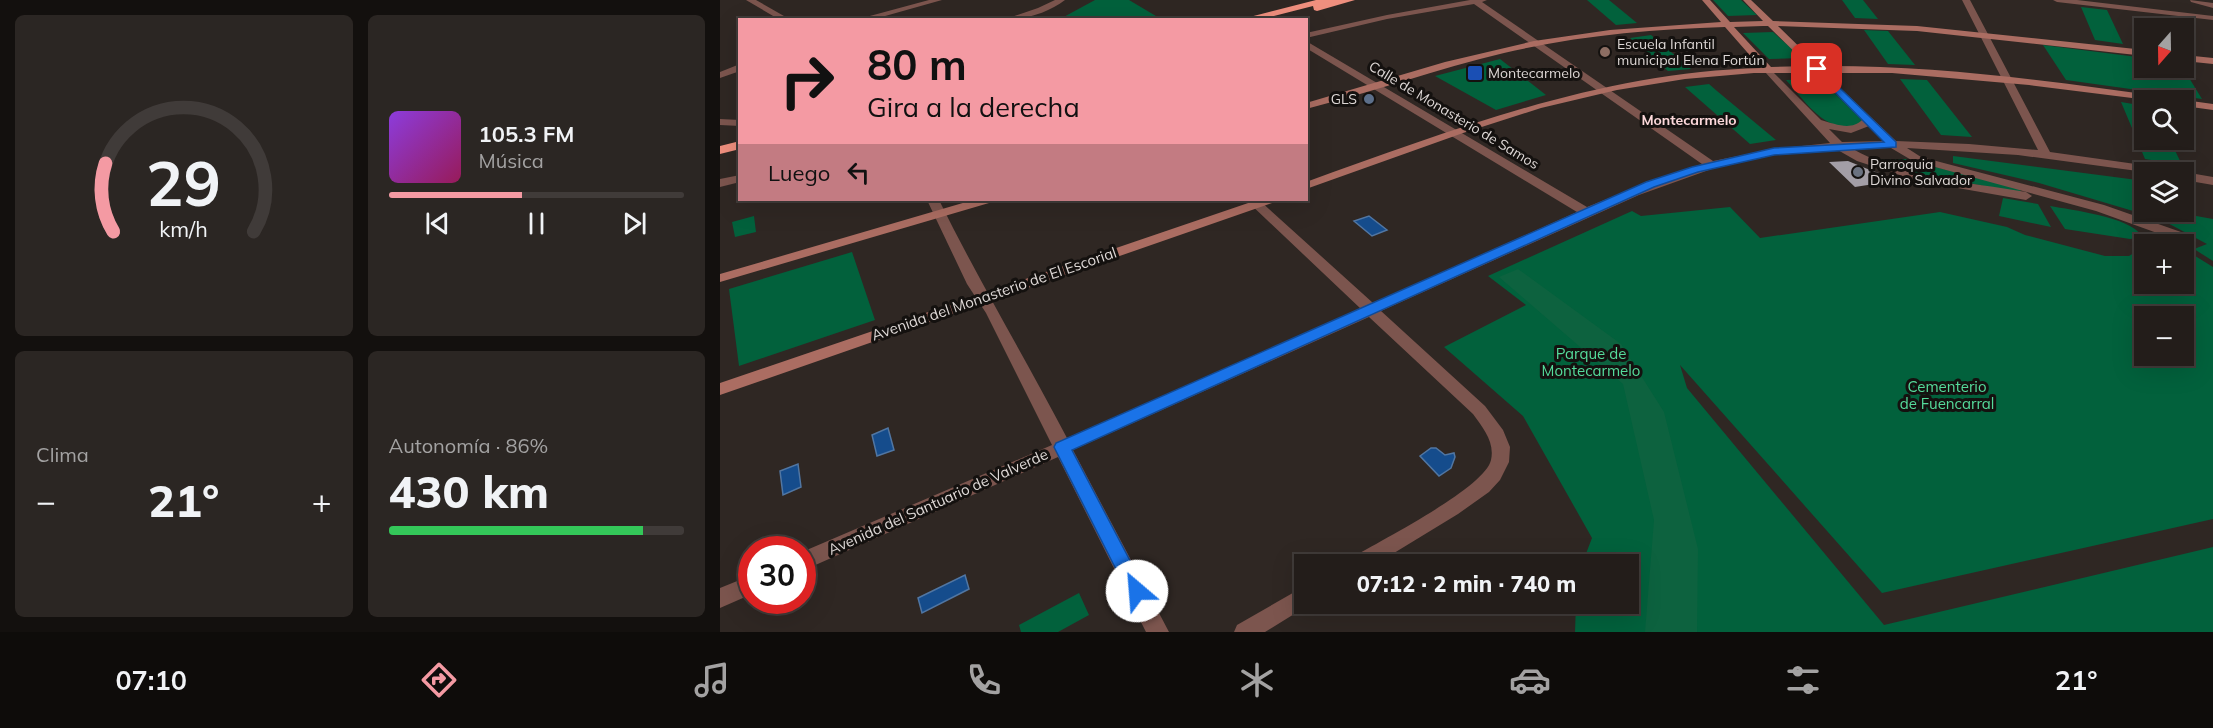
<!DOCTYPE html>
<html lang="es">
<head>
<meta charset="utf-8">
<style>
	:root { --surface:#231d1a; --page:#2b2623; --text:#f1f3f6; --muted:#a3a2a2; --line:#403b39; --accent:#f49aa3 }
	body { margin:0; font-family:Mulish,sans-serif; background:var(--page); color:var(--text); height:100vh; display:flex; flex-direction:column; font-size:22px; white-space:nowrap }
	* { box-sizing:border-box; margin:0 }
	p { font-size:20px; color:var(--muted) }
	.icon { flex:none; width:33px; height:33px; fill:none; stroke:currentColor; stroke-width:2; stroke-linecap:round; stroke-linejoin:round }
	.map { position:relative; flex:1; overflow:hidden }
	.panel { display:flex; flex-direction:column; gap:15px; padding:15px; background:#13100e; width:720px }
	.panel>* { flex:none }
	.banner { position:absolute; left:18px; top:18px; width:570px; height:183px; border-radius:0px; box-shadow:0 6px 24px #0002,0 0 0 2px var(--line); background:#f49aa3; color:#111; overflow:hidden }
	.needle { width:39px; rotate:200deg }
	.fabs { position:absolute; left:1414px; top:18px; display:grid; gap:12px }
	.fabs a { display:grid; place-items:center; width:60px; height:60px; border-radius:0px; background:var(--surface); box-shadow:0 6px 24px #0002,0 0 0 2px var(--line); font-size:30px }
	.speed { position:absolute; left:18px; top:536px; display:flex; gap:12px; font-size:30px; font-weight:700; text-align:center }
	.speed>* { display:grid; place-content:center; width:78px; height:78px; border-radius:50%; background:var(--surface); box-shadow:0 6px 24px #0002,0 0 0 2px var(--line); line-height:1 }
	.speed .limit { border:9px solid #d22; background:#fff; color:#111 }
	.pin { position:absolute; display:grid; place-items:center; width:51px; height:51px; color:#fff; margin:-26px; border-radius:12px; box-shadow:0 3px 9px #0006 }
	.me { position:absolute; width:66px; margin:-33px; rotate:333deg; stroke-linejoin:round; filter:drop-shadow(0 0 4px #0008) }
	.turn { display:flex; align-items:center; gap:21px; height:126px; padding:0 30px; font-size:27px }
	.turn .icon { width:78px; height:78px; stroke-width:2.5 }
	.turn b { display:block; font-size:42px; line-height:51px }
	.then { display:flex; align-items:center; height:57px; padding:0 30px; background:#0003; gap:12px; font-size:22px }
	.big { font-size:45px; font-weight:800; line-height:1.1 }
	.panel .tile { flex:1; display:flex; flex-direction:column; justify-content:center; gap:9px; min-width:0; padding:0 21px; border-radius:9px; background:var(--page) }
	.panel .dial { align-items:center; gap:0 }
	.dial svg { height:156px; overflow:visible; fill:none; stroke:var(--line); stroke-width:7; stroke-linecap:round; text-anchor:middle }
	.dial text { fill:var(--text); stroke:none }
	.song { display:flex; align-items:center; gap:18px }
	.cover { width:72px; height:72px; border-radius:9px; background:linear-gradient(135deg,hsl(270 70% 55%),hsl(330 70% 35%)) }
	.played { height:6px; border-radius:3px; background:linear-gradient(90deg,var(--accent) 45%,var(--line) 45%) }
	.keys { display:flex; justify-content:space-around; direction:ltr }
	.heat { display:flex; justify-content:space-between; align-items:center; font-size:33px; direction:ltr }
	.charge { height:9px; border-radius:4px; background:linear-gradient(90deg,#34c759 86%,var(--line) 0) }
	.panel .tiles { flex:1; display:grid; gap:15px; grid-template-columns:repeat(2,1fr) }
	.trip { position:absolute; left:574px; top:554px; width:345px; height:60px; border-radius:0px; background:var(--surface); box-shadow:0 6px 24px #0002,0 0 0 2px var(--line); font-weight:800; line-height:60px; text-align:center }
	.tab-bar { display:flex; height:96px; justify-content:space-around; align-items:center; background:#0e0c0a; color:var(--muted) }
	.tab-bar .icon { width:42px; height:42px }
	.tab-bar .current { color:var(--accent) }
	.tab-bar b { font-size:27px; color:var(--text) }
	main { display:flex; flex:1; min-height:0 }
	.map>svg:first-child { display:block }
	.green { fill:#02613c; fill-rule:evenodd }
	.forest { fill:#0d623f }
	.water { fill:#154c8c; stroke:#5176a2; stroke-width:1.5 }
	.building { fill:#a39ea6 }
	.lines { fill:none; stroke-linecap:round; stroke-linejoin:round }
	.street { fill:#7c554e; fill-rule:evenodd }
	.secondary { fill:#ab6d62; fill-rule:evenodd }
	.highway { fill:#ef8f7e; fill-rule:evenodd }
	.route { fill:#1a73e8; stroke:#114b97; stroke-width:1.5 }
	.education-dot { fill:#8d6e63; stroke:#14110f; stroke-width:2 }
	.transit-dot { fill:#1a4fb4; stroke:#14110f; stroke-width:2 }
	.service-dot { fill:#5c6f8a; stroke:#14110f; stroke-width:2 }
	.worship-dot { fill:#6b7280; stroke:#14110f; stroke-width:2 }
	.labels { text-anchor:middle; stroke-width:6; stroke-linejoin:round; paint-order:stroke }
	.far-poi-label { font-size:14px; fill:#ded8d6; stroke:#14110f; text-anchor:start }
	.far-street-label { font-size:14px; fill:#ded8d6; stroke:#14110f }
	.far-neighbourhood-label { font-size:14px; font-weight:bold; fill:#fcd8da; stroke:#14110f }
	.street-label { font-size:15px; fill:#ded8d6; stroke:#14110f }
	.park-label { font-size:15px; fill:#55db9b; stroke:#14110f }
</style>
</head>
<body>
<main>
<section class="panel">
<div class="tiles">
<div class="tile dial"><svg viewBox="0 0 100 80">
<path d="M14 69A42 42 0 1 1 86 69"/>
<path d="M14 69A42 42 0 0 1 10 34" stroke="#f49aa3"/>
<text x="50" y="56" font-size="32" font-weight="700">29</text>
<text x="50" y="72" font-size="11">km/h</text>
</svg></div>
<div class="tile">
<div class="song"><i class="cover"></i><div><b>105.3 FM</b><p>Música</p></div></div>
<div class="played"></div>
<div class="keys"><svg class="icon" aria-label="previous" viewBox="0 0 24 24"><path d="M18 5L8 12l10 7zM5 5v14"/></svg><svg class="icon" aria-label="pause" viewBox="0 0 24 24"><path d="M8 5v14M16 5v14"/></svg><svg class="icon" aria-label="next" viewBox="0 0 24 24"><path d="M6 5l10 7-10 7zM19 5v14"/></svg></div>
</div>
<div class="tile"><p>Clima</p>
<div class="heat"><a>−</a><b class="big">21°</b><a>+</a></div>
</div>
<div class="tile"><p>Autonomía · 86%</p><b class="big">430 km</b><div class="charge"></div></div>
</div>
</section>
<div class="map">
<svg width="1493" height="632" viewBox="0 0 1493 632">
	<rect width="100%" height="100%" fill="#2f2723"/>
	<path class="green" d="M375,0H409L441,19H340Z
		M867,0H889L917,23L896,25Z
		M993,0H1021L1037,15L1008,16Z
		M1122,0H1143L1158,19L1135,18Z
		M1361,7L1387,10L1403,44L1375,40Z
		M1144,30L1168,31L1195,65L1168,64Z
		M1053,32L1082,58L1049,59L1023,33Z
		M931,35L971,69L948,71L910,38Z
		M1323,45L1425,58V68H1463L1482,99L1346,80Z
		M780,59L826,95L776,110L715,76Z
		M1100,79L1141,119L1142,124C1107,137 1087,103 1066,80Z
		M1180,79L1207,80L1252,137L1221,135Z
		M989,84L997,91L1056,140L1030,144L965,87Z
		M1401,102L1425,106V140H1450L1462,165L1425,159Z
		M1233,156L1425,181V212H1462L1465,214L1493,219V261L1474,249L1487,244L1440,219L1319,183L1233,163Z
		M1185,159L1300,189L1301,193L1196,173L1155,160Z
		M1283,198L1318,204L1331,227L1279,216Z
		M1330,206C1352,210 1409,217 1421,235L1418,238L1410,239L1345,229Z
		M1010,207L1040,238L1220,212L1287,227L1305,235L1385,256H1409L1419,250H1425V284H1464V254H1472L1493,267V519L1162,593L960,365L967,388L1164,625L1493,547V632H855L856,603H909V564H862L872,538L803,416L724,347L806,305L768,276L912,211L921,216ZM1425,316H1464V356H1425Z
		M34,216L36,232L15,237L12,222Z
		M132,252L155,320L19,366L9,289Z
		M359,593L369,615L338,632H301L299,625Z"/>
	<path class="forest" d="M798,269L901,344L944,412L978,549L977,632H925L934,520L903,384L779,277Z"/>
	<path class="water" d="M649,216L667,230L652,236L634,221Z
		M168,428L174,450L157,456L152,435Z
		M711,448H716L725,455L734,453L735,457L731,468L719,476L700,456Z
		M78,464L81,487L63,495L60,471Z
		M245,575L249,589L202,613L198,598Z"/>
	<path class="building" d="M1128,161L1150,170L1179,180L1135,187L1109,162Z"/>
	<g class="lines">
		<path class="street" d="M26,0H36L71,20H60Z
			M209,0H222L151,20H135Z
			M335,0H345C328,13 304,20 283,20L318,8Z
			M750,0H767L762,2L993,161L1053,149L1110,143L1045,72V68L1048,67L1101,120C1115,124 1131,131 1142,120L1094,71V67L1097,66L1176,141L1249,144L1318,150L1242,0H1250L1330,152L1444,168L1450,172H1425L1298,155L1187,148L1201,157L1384,205L1461,232L1463,235L1461,238H1451L1376,211L1193,161L1171,148H1131C1182,178 1249,182 1306,192L1312,196L1306,200L1198,181L1137,161L1116,149L1053,155L1000,166L919,195L661,311L765,406L783,430L790,447L789,462L780,480L769,492L738,514L656,564H628L631,558C658,542 765,488 771,460C775,442 763,428 753,414L649,317L353,450L449,632H426L338,457L82,571V552L332,445L266,313L247,284L207,200H219C259,281 305,358 347,438L641,309L526,200H539L653,303L857,212L586,48V41L867,207L937,179L982,164L754,4L667,19L586,38V33L667,15ZM1149,126L1164,141L1122,142L1109,129L1131,133Z
			M1333,0H1357L1493,16V20L1337,2Z
			M1470,0L1493,3V8L1471,2Z
			M20,64V71L0,78V72Z
			M0,119L20,120V126L0,125Z
			M1464,172L1493,177V185L1464,180Z
			M20,175V182L0,187V179Z
			M32,575V594L0,608V588Z
			M585,586V603H592L545,632H514L517,625Z"/>
		<path class="secondary" d="M982,0H990L1010,22L1043,21L1023,0H1031L1053,21L1197,26L1425,50V56L1197,31L1058,26L1099,66C1215,65 1331,81 1446,97L1451,100H1428L1309,85L1172,73H1034L965,79L897,90L821,108L743,133L586,189V182C734,129 882,72 1041,68L1005,27C931,29 856,36 784,53C717,69 653,92 586,109V103L725,62L814,41L890,30L1001,22ZM1043,26H1048L1089,66L1051,67L1014,27Z
			M1464,55L1493,58V64L1464,61Z
			M1462,100H1464L1493,104V110L1464,106V100Z
			M253,200H271L269,203L0,282V274Z
			M537,200H554L552,203L0,395V383Z"/>
		<path class="highway" d="M596,0H635L597,11L594,10L593,6L538,20H518Z
			M20,141V149L0,154V146Z"/>
	</g>
	<path class="route" d="M1097,66L1176,142V147L1054,155L978,172L934,187L352,450L426,591L423,597L417,600L410,597L334,447L336,443L926,182L972,167L1054,148L1164,142L1094,71L1093,69Z"/>
	<circle class="education-dot" cx="885" cy="52" r="6"/>
	<rect class="transit-dot" x="747" y="65" width="16" height="16" rx="3"/>
	<circle class="service-dot" cx="649" cy="99" r="6"/>
	<circle class="worship-dot" cx="1138" cy="172" r="6"/>
	<g class="labels">
		<g class="far-poi-label">
			<text x="897" y="49">Escuela Infantil<tspan x="897" dy="16">municipal Elena Fortún</tspan></text>
			<text x="768" y="78">Montecarmelo</text>
			<text x="637" y="104" text-anchor="end">GLS</text>
			<text x="1150" y="169">Parroquia<tspan x="1150" dy="16">Divino Salvador</tspan></text>
		</g>
		<g class="far-street-label">
			<text transform="translate(734 115) rotate(31)" y="5">Calle de Monasterio de Samos</text>
		</g>
		<g class="far-neighbourhood-label">
			<text x="969" y="125">Montecarmelo</text>
		</g>
		<g class="street-label">
			<text transform="translate(274 294) rotate(-19)" y="5">Avenida del Monasterio de El Escorial</text>
			<text transform="translate(218 502) rotate(-24)" y="5">Avenida del Santuario de Valverde</text>
		</g>
		<g class="park-label">
			<text x="871" y="359">Parque de<tspan x="871" dy="17">Montecarmelo</tspan></text>
			<text x="1227" y="392">Cementerio<tspan x="1227" dy="17">de Fuencarral</tspan></text>
		</g>
	</g>
</svg>
<div class="fabs">
<a><svg class="needle" viewBox="-14 -14 28 28"><path d="M0-13l5 13h-10z" fill="#e53935"/><path d="M0 13l5-13h-10z" fill="#a3a2a2"/></svg></a>
<a><svg class="icon" aria-label="search" viewBox="0 0 24 24"><circle cx="10" cy="10" r="6"/><path d="M15 15l6 6"/></svg></a>
<a><svg class="icon" aria-label="layers" viewBox="0 0 24 24"><path d="M12 4l9 5-9 5-9-5zM3 14l9 5 9-5"/></svg></a>
<a>+</a>
<a>−</a>
</div>
<div class="speed"><div class="limit">30</div></div>
<div class="pin" style="left:1097px;top:69px;background:#d93025"><svg class="icon" aria-label="arrive" viewBox="0 0 24 24"><path d="M6 21V4h12l-3 4 3 4H6"/></svg></div>
<svg class="me" style="left:417px;top:591px" viewBox="-20 -20 40 40"><circle r="19" fill="#fff"/><path d="M0-13L10 11 0 6-10 11z" fill="#1a73e8"/></svg>
<div class="trip">07:12 · 2 min · 740 m</div>
<div class="banner">
<div class="turn"><svg class="icon" aria-label="right" viewBox="0 0 24 24"><path d="M7 20v-9h11M14 6l5 5-5 5"/></svg><div><b>80 m</b>Gira a la derecha</div></div>
<div class="then">Luego<svg class="icon" aria-label="left" viewBox="0 0 24 24"><path d="M17 20v-9H6M10 6l-5 5 5 5"/></svg></div>
</div>
</div>
</main>
<nav class="tab-bar">
<b>07:10</b>
<svg class="icon current" aria-label="directions" viewBox="0 0 24 24"><path d="M12 3l9 9-9 9-9-9zM9 14v-3h6M13 9l2 2-2 2"/></svg>
<svg class="icon" aria-label="music" viewBox="0 0 24 24"><path d="M9 18V5l10-2v13"/><circle cx="6" cy="18" r="3"/><circle cx="16" cy="16" r="3"/></svg>
<svg class="icon" aria-label="phone" viewBox="0 0 24 24"><path d="M5 4h4l2 5-3 2q2 4 5 5l2-3 5 2v4C11 20 4 13 5 4z"/></svg>
<svg class="icon" aria-label="climate" viewBox="0 0 24 24"><path d="M12 3v18M4 7l16 10M4 17L20 7"/></svg>
<svg class="icon" aria-label="car" viewBox="0 0 24 24"><path d="M5 17H2v-5l4-1 3-4h7l3 4 3 1v5h-3M9 17h6M6 11h13"/><circle cx="7" cy="17" r="2"/><circle cx="17" cy="17" r="2"/></svg>
<svg class="icon" aria-label="filters" viewBox="0 0 24 24"><path d="M4 7h16M4 17h16"/><circle cx="9" cy="7" r="2"/><circle cx="15" cy="17" r="2"/></svg>
<b>21°</b>
</nav>
</body>
</html>
